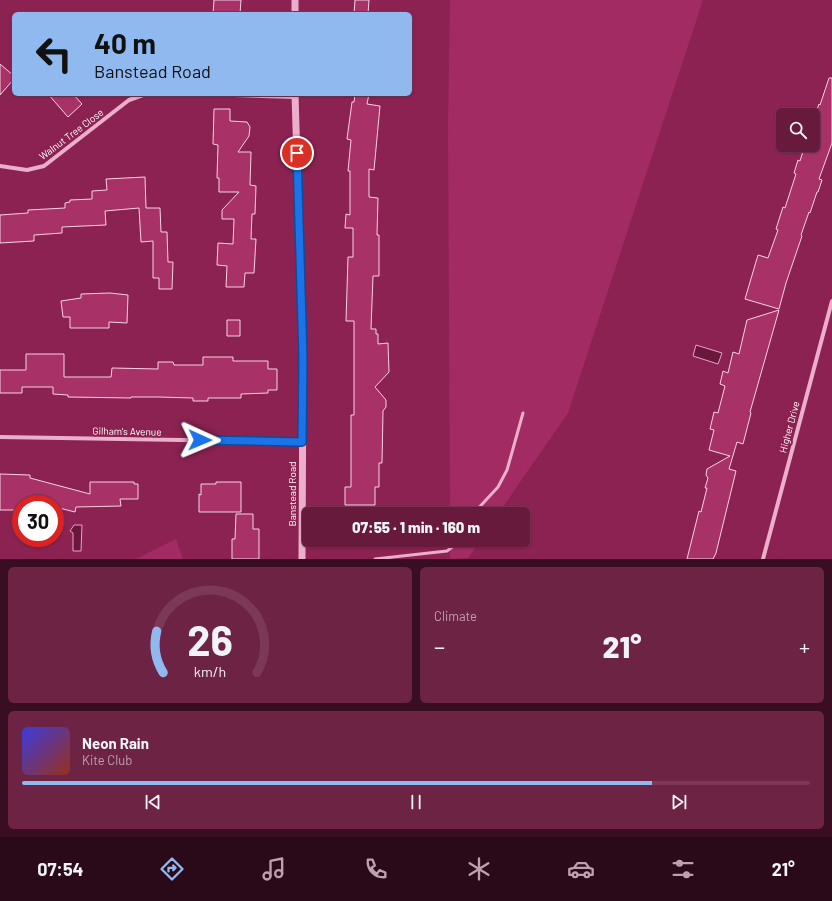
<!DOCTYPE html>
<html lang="en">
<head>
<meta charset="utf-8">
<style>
	:root { --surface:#681a3d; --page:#6d2344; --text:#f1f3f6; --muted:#bda1b0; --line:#7b3857; --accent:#90b9f0 }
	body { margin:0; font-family:Barlow,sans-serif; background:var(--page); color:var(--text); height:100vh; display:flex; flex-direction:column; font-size:15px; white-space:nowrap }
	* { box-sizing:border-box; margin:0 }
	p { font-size:13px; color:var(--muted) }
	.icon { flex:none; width:22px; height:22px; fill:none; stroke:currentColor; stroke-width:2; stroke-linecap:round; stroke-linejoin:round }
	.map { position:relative; height:559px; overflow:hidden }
	.details { display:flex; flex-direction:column; gap:8px; padding:8px; background:#390e22; flex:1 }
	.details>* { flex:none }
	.banner { position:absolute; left:12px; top:12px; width:400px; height:84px; border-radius:6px; box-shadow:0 1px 3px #0004,0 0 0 1px var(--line); background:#90b9f0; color:#111; overflow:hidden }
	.controls { position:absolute; left:776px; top:108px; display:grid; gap:8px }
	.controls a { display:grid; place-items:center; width:44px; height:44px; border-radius:6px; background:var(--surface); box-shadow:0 1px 3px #0004,0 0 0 1px var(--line); font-size:20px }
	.speed { position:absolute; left:12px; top:495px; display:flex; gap:8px; font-size:20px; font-weight:700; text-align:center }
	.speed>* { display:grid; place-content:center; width:52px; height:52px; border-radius:50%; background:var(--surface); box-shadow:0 1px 3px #0004,0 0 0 1px var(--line); line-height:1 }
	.speed .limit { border:6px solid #d22; background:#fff; color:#111 }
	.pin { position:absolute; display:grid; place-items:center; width:34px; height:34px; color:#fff; margin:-17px; border:2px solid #fff; border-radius:50%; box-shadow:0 1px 4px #0007 }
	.me { position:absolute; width:44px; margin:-22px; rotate:91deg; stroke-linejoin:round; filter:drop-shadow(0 0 3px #0008) }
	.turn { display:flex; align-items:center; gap:14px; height:84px; padding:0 16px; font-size:18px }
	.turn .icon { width:52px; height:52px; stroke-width:2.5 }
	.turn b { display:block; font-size:28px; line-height:34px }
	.big { font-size:30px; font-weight:800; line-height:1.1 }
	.details .card { flex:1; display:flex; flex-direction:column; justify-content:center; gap:6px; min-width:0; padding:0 14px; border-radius:6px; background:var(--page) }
	.details .dial { align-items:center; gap:0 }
	.dial svg { height:104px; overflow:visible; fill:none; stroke:var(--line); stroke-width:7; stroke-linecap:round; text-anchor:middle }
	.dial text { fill:var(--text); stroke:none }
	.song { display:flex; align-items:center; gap:12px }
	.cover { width:48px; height:48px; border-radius:6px; background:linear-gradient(135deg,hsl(240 70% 55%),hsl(10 70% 35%)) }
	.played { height:4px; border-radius:2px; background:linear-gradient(90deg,var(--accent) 80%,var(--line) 80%) }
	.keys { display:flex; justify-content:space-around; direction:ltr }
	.heat { display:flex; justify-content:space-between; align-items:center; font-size:22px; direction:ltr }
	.details .tiles { flex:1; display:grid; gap:8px; grid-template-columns:1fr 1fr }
	.card:last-child { grid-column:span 2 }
	.trip { position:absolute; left:302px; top:507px; width:228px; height:40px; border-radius:6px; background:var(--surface); box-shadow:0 1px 3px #0004,0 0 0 1px var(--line); font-weight:800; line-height:40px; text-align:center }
	.tabs { display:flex; height:64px; justify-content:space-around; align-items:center; background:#2a0a18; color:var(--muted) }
	.tabs .icon { width:28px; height:28px }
	.tabs .active { color:var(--accent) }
	.tabs b { font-size:18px; color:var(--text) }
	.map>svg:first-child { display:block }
	.green { fill:#a32b63 }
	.water { fill:#6a173c; stroke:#eca2c5 }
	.building { fill:#a83168; stroke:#f8d3e4 }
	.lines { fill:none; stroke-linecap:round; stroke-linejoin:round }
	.service { stroke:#ebafcb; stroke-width:3 }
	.minor { stroke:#ebafcb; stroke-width:4 }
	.tertiary { stroke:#ebafcb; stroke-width:7 }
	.route-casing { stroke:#114b97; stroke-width:10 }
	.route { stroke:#1a73e8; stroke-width:7 }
	.labels { text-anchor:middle; stroke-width:4; stroke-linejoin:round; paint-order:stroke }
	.street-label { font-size:10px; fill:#fff; stroke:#8b2251 }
</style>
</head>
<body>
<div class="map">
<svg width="832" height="559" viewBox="0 0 832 559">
	<rect width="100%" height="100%" fill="#8b2251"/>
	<path class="green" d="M450,0H703L568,413L498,514H450L448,123Z
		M176,539L183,559H136Z
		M450,540H481L468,558L450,559Z"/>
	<path class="water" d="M696,345L722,353L718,364L693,356Z
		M74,525H82L81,551H73V533L70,531Z"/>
	<path class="building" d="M214,0H241L240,14H213Z
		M355,0H369L368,14H354Z
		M0,64L14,76V79L0,95Z
		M829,78H832V143L819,179L822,180L818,192H817L810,213L809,212L801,235L802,236L786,283L779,309L745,299L758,255L768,258L778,230L776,229L783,207L785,208L796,174L794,173L798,160L800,161L805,145H813V121L819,104L820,105Z
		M48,94H73L82,104L68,117Z
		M355,94H369L367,104L380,106L374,170L369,169V197L378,198L377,235H379V276H373L371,329H376V334H378V344L388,343L389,372L375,387L386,400V407L383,411L382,463H379V487H375V505H345V487H351V415H354V321H346L348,257H353V228H345L346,214L350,215V171H348L351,140L347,139L352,102H354Z
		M214,109H230V121L247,122L250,127L249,136L238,152H251L250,185L256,186L255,214H252L251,239H256L254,273H245L244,287H226L227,266L217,265L218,243L233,244L234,219H222V210L239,192H219V178H217L218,145L213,144Z
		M145,177L146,208H160L161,232H167L168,262H173L172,289H159V278H153V241L141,242L139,208L105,211L106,225L62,227V233L34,235V241L0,243V215L28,213V210L65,208V203L70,202V200L92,199V191L107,190L106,179Z
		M110,293L128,295L127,323L109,322V328H70V317H63L61,301L81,298V294Z
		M779,310L750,412L751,413L743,444L737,442L729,469L736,471L716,553L713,559H687L699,511L701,512L707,488H705L708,478L706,475L707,469L730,456L709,450L714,430L710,429L714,412L718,413L725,386L720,384L723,371L728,373L733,352L739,354L747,320Z
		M227,320H240V336H227Z
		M26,354H64V377H111L112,368L158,369V362H173L174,365H203V357H233V361H268V369H277V390H268V393L241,394V398H208V401H193V398L158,397H131V398L68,397V395L53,394V387H22V393H0V370H26Z
		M0,474L30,475V478L90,494V482H134V484H138V499H120L121,506L76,507L75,512L55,507V504H21V510H0Z
		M216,482H241V512H199V494L201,495V484H216Z
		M236,514H253V529H259V559H232V539H235Z"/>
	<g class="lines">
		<path class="service" d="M473,514L498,487L507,470L523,413
			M375,559L447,551L456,544L458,540"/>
		<path class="minor" d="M202,94L295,97
			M0,166L27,170L44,166L129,100L146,94
			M0,437L302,442
			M763,559L832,301"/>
		<path class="tertiary" d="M295,0V14
			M295,94L303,359L302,559"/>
	</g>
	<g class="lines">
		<defs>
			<path id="route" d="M200,440L302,442L303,359L297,153"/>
		</defs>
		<use href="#route" class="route-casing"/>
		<use href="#route" class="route"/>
	</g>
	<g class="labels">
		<g class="street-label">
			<text transform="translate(71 134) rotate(-37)" y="4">Walnut Tree Close</text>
			<text transform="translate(789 427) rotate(-75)" y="4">Higher Drive</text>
			<text transform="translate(127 431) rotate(1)" y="4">Gilham's Avenue</text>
			<text transform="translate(292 494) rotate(-90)" y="4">Banstead Road</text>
		</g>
	</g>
</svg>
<div class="controls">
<a><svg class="icon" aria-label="search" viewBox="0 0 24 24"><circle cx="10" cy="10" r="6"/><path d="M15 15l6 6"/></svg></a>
</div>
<div class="speed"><div class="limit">30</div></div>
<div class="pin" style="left:297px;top:153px;background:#d93025"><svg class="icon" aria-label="arrive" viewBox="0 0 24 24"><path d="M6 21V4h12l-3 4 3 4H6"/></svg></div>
<svg class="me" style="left:200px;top:440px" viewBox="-20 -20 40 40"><path d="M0-17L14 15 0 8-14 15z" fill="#1a73e8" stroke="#fff" stroke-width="4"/></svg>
<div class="trip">07:55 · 1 min · 160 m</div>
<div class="banner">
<div class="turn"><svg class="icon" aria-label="left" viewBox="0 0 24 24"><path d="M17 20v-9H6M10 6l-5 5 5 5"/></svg><div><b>40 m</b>Banstead Road</div></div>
</div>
</div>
<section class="details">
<div class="tiles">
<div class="card dial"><svg viewBox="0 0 100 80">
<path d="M14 69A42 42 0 1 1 86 69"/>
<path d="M14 69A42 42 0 0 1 9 37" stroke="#90b9f0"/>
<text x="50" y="56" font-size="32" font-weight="700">26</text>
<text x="50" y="72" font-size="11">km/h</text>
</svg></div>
<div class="card"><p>Climate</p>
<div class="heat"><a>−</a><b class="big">21°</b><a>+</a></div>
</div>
<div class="card">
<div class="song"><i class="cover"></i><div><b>Neon Rain</b><p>Kite Club</p></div></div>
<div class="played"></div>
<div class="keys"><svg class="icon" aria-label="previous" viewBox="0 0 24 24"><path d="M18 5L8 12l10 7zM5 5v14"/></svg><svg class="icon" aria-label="pause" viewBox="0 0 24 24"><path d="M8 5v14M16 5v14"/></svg><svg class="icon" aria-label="next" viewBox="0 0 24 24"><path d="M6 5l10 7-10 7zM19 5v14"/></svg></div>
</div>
</div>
</section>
<nav class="tabs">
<b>07:54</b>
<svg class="icon active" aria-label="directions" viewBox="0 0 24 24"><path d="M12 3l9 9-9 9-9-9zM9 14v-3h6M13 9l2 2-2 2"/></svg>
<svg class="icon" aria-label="music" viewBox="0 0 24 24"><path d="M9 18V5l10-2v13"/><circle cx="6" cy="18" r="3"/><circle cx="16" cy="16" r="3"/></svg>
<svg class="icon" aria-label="phone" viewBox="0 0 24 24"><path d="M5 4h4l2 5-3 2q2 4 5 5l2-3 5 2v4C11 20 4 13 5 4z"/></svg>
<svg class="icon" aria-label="climate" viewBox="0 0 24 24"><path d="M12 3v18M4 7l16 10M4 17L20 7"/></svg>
<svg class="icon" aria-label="car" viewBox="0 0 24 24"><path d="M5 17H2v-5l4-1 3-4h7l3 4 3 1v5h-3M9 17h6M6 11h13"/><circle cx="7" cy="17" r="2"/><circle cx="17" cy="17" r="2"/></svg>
<svg class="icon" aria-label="filters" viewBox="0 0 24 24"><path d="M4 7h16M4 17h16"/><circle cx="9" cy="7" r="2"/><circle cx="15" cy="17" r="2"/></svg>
<b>21°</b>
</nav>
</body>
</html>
